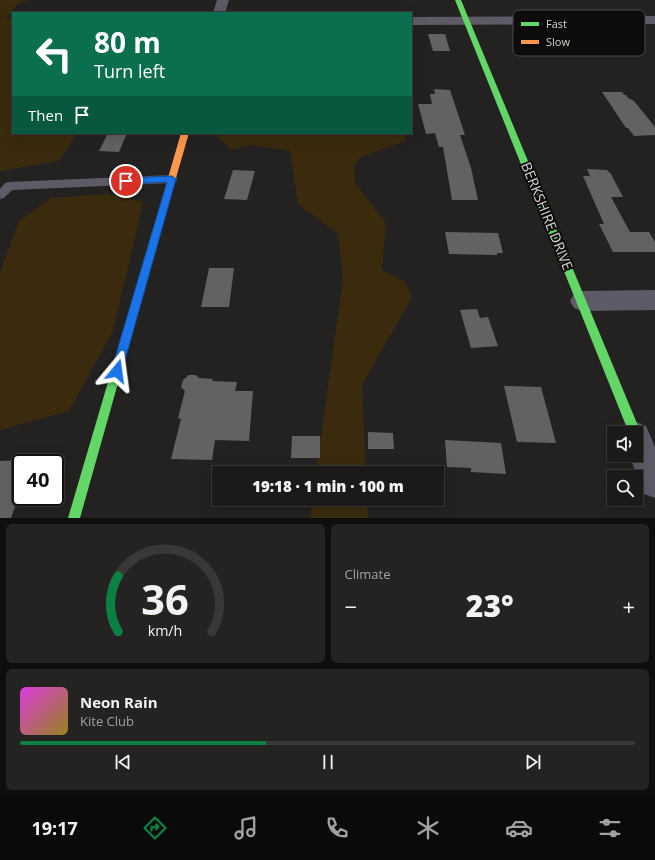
<!DOCTYPE html>
<html lang="en">
<head>
<meta charset="utf-8">
<style>
	:root { --surface:#1b1a18; --page:#242321; --text:#f1f3f6; --muted:#a0a1a2; --line:#393837; --accent:#0b8043 }
	body { margin:0; font-family:"Open Sans",sans-serif; background:var(--page); color:var(--text); height:100vh; display:flex; flex-direction:column; font-size:15px; white-space:nowrap }
	* { box-sizing:border-box; margin:0 }
	p { font-size:13px; color:var(--muted) }
	.icon { flex:none; width:22px; height:22px; fill:none; stroke:currentColor; stroke-width:2; stroke-linecap:round; stroke-linejoin:round }
	.map { position:relative; height:518px; overflow:hidden }
	.drawer { display:flex; flex-direction:column; gap:6px; padding:6px; background:#0f0e0d; flex:1 }
	.drawer>* { flex:none }
	.hud { position:absolute; left:12px; top:12px; width:400px; height:122px; border-radius:0px; box-shadow:0 4px 16px #0002,0 0 0 1px var(--line); background:#0b6e4f; color:#fff; overflow:hidden }
	.buttons { position:absolute; left:607px; top:426px; display:grid; gap:8px }
	.buttons a { display:grid; place-items:center; width:36px; height:36px; border-radius:0px; background:var(--surface); box-shadow:0 4px 16px #0002,0 0 0 1px var(--line); font-size:20px }
	.speed { position:absolute; left:12px; top:454px; display:flex; gap:8px; font-size:20px; font-weight:700; text-align:center }
	.speed>* { display:grid; place-content:center; width:52px; height:52px; border-radius:50%; background:var(--surface); box-shadow:0 4px 16px #0002,0 0 0 1px var(--line); line-height:1 }
	.speed .limit { border:2px solid #111; border-radius:6px; background:#fff; color:#111 }
	.pin { position:absolute; display:grid; place-items:center; width:34px; height:34px; color:#fff; margin:-17px; border:2px solid #fff; border-radius:50%; box-shadow:0 1px 4px #0007 }
	.me { position:absolute; width:44px; margin:-22px; rotate:16deg; stroke-linejoin:round; filter:drop-shadow(0 0 3px #0008) }
	.turn { display:flex; align-items:center; gap:14px; height:84px; padding:0 16px; font-size:18px }
	.turn .icon { width:52px; height:52px; stroke-width:2.5 }
	.turn b { display:block; font-size:28px; line-height:34px }
	.then { display:flex; align-items:center; height:38px; padding:0 16px; background:#0003; gap:8px; font-size:15px }
	.big { font-size:30px; font-weight:800; line-height:1.1 }
	.drawer .tile { flex:1; display:flex; flex-direction:column; justify-content:center; gap:6px; min-width:0; padding:0 14px; border-radius:6px; background:var(--page) }
	.drawer .dial { align-items:center; gap:0 }
	.dial svg { height:104px; overflow:visible; fill:none; stroke:var(--line); stroke-width:7; stroke-linecap:round; text-anchor:middle }
	.dial text { fill:var(--text); stroke:none }
	.song { display:flex; align-items:center; gap:12px }
	.cover { width:48px; height:48px; border-radius:6px; background:linear-gradient(135deg,hsl(300 70% 55%),hsl(50 70% 35%)) }
	.played { height:4px; border-radius:2px; background:linear-gradient(90deg,var(--accent) 40%,var(--line) 40%) }
	.keys { display:flex; justify-content:space-around; direction:ltr }
	.heat { display:flex; justify-content:space-between; align-items:center; font-size:22px; direction:ltr }
	.drawer .tiles { flex:1; display:grid; gap:6px; grid-template-columns:1fr 1fr }
	.tile:last-child { grid-column:span 2 }
	.trip { position:absolute; left:212px; top:466px; width:232px; height:40px; border-radius:0px; background:var(--surface); box-shadow:0 4px 16px #0002,0 0 0 1px var(--line); font-weight:800; line-height:40px; text-align:center }
	.tabs { display:flex; height:64px; justify-content:space-around; align-items:center; background:#0b0a0a; color:var(--muted) }
	.tabs .icon { width:28px; height:28px }
	.tabs .current { color:var(--accent) }
	.tabs b { font-size:18px; color:var(--text) }
	.map>svg:first-child { display:block }
	.green { fill:#3a2b0f }
	.building { fill:#646261 }
	.lines { fill:none; stroke-linecap:round; stroke-linejoin:round }
	.lane { fill:#5f5a67; fill-rule:evenodd }
	.street { fill:#5f5a67; fill-rule:evenodd }
	.fast { fill:#63d668; fill-rule:evenodd }
	.slow { fill:#ff974d; fill-rule:evenodd }
	.route { fill:#1a73e8; stroke:#114b97 }
	.labels { text-anchor:middle; stroke-width:4; stroke-linejoin:round; paint-order:stroke }
	.street-label { font-size:14px; fill:#d6d4d0; stroke:#0e0c0a }
	.key { fill:#0e0c0a; stroke:#4a4845; stroke-width:1 }
	.key-label { font-size:11px; fill:#d6d4d0 }
</style>
</head>
<body>
<div class="map">
<svg width="655" height="518" viewBox="0 0 655 518">
	<rect width="100%" height="100%" fill="#242220"/>
	<path class="green" d="M0,0H28L18,4L6,18H13V133H78L59,161L0,171Z
		M213,133H405L406,141L361,157L354,165L355,183L386,223L382,270L404,281L412,297L362,385L366,473H316L343,278L338,234L298,204L290,151L251,145L232,150Z
		M109,194L143,202L113,331L69,411L0,430V272L19,221L51,198Z
		M313,499H367L368,518H310Z"/>
	<path class="building" d="M428,34H445L450,51H433Z
		M434,89L450,90L465,135H460L471,168L478,200H452L443,147H439L435,133L426,134L418,104H432L430,94H435Z
		M602,92H622L624,95H626L628,98L634,101L655,127V135L634,136L628,128H626Z
		M108,133H127L119,152L99,151Z
		M587,169L607,170L611,174L623,197H611L630,232H649L655,242V252H613L599,224H604L583,176H590Z
		M233,170L255,171L247,200L224,199Z
		M445,232L498,233L503,253H497V255L449,254Z
		M209,268H234L229,307H201Z
		M477,309L480,318L488,317L498,346L471,348L460,310Z
		M189,375H196L199,378L213,379L212,381L237,382L235,391H253L249,441L215,440L212,460L171,459L181,419L178,418L185,391L181,387L183,380Z
		M504,386L541,387L556,443L517,442Z
		M368,432L393,433L394,449H368Z
		M292,436H320V458H291Z
		M445,440L501,443L506,474L471,472V468L447,467Z
		M21,460V490L11,518H0V461Z"/>
	<g class="lines">
		<path class="lane" d="M172,175L176,176L177,179L176,182L172,183L12,190L4,198L0,199V189L5,183L9,182Z"/>
		<path class="street" d="M217,0H229L225,13H213Z
			M655,16V24L411,25V17Z
			M655,290V310L582,311L574,308L570,301L574,294L582,291Z
			M636,422L646,426L655,447V498L644,494L629,455H636V433H623L626,426Z"/>
		<path class="fast" d="M455,0H461L641,433L639,437L636,438V433H629Z
			M165,199L169,202L80,518H68L161,202Z"/>
		<path class="slow" d="M181,133H189L169,202L165,205L161,202Z"/>
	</g>
	<path class="route" d="M172,176L176,179L122,371L120,374L117,376L113,374L111,371L167,182L126,184L122,181L126,178Z"/>
	<g class="labels">
		<g class="street-label">
			<text transform="translate(547 216) rotate(68)" y="5">BERKSHIRE DRIVE</text>
		</g>
	</g>
	<rect x="513" y="10" width="132" height="46" rx="6" class="key"/>
	<rect x="521" y="22" width="18" height="4" fill="#63d668"/>
	<rect x="521" y="40" width="18" height="4" fill="#ff974d"/>
	<g class="key-label">
		<text x="546" y="28">Fast</text>
		<text x="546" y="46">Slow</text>
	</g>
</svg>
<div class="buttons">
<a><svg class="icon" aria-label="sound" viewBox="0 0 24 24"><path d="M4 9h4l5-4v14l-5-4H4zM17 9q2 3 0 6"/></svg></a>
<a><svg class="icon" aria-label="search" viewBox="0 0 24 24"><circle cx="10" cy="10" r="6"/><path d="M15 15l6 6"/></svg></a>
</div>
<div class="speed"><div class="limit">40</div></div>
<div class="pin" style="left:126px;top:181px;background:#d93025"><svg class="icon" aria-label="arrive" viewBox="0 0 24 24"><path d="M6 21V4h12l-3 4 3 4H6"/></svg></div>
<svg class="me" style="left:117px;top:371px" viewBox="-20 -20 40 40"><path d="M0-17L14 15 0 8-14 15z" fill="#1a73e8" stroke="#fff" stroke-width="4"/></svg>
<div class="trip">19:18 · 1 min · 100 m</div>
<div class="hud">
<div class="turn"><svg class="icon" aria-label="left" viewBox="0 0 24 24"><path d="M17 20v-9H6M10 6l-5 5 5 5"/></svg><div><b>80 m</b>Turn left</div></div>
<div class="then">Then<svg class="icon" aria-label="arrive" viewBox="0 0 24 24"><path d="M6 21V4h12l-3 4 3 4H6"/></svg></div>
</div>
</div>
<section class="drawer">
<div class="tiles">
<div class="tile dial"><svg viewBox="0 0 100 80">
<path d="M14 69A42 42 0 1 1 86 69"/>
<path d="M14 69A42 42 0 0 1 14 26" stroke="#0b8043"/>
<text x="50" y="56" font-size="32" font-weight="700">36</text>
<text x="50" y="72" font-size="11">km/h</text>
</svg></div>
<div class="tile"><p>Climate</p>
<div class="heat"><a>−</a><b class="big">23°</b><a>+</a></div>
</div>
<div class="tile">
<div class="song"><i class="cover"></i><div><b>Neon Rain</b><p>Kite Club</p></div></div>
<div class="played"></div>
<div class="keys"><svg class="icon" aria-label="previous" viewBox="0 0 24 24"><path d="M18 5L8 12l10 7zM5 5v14"/></svg><svg class="icon" aria-label="pause" viewBox="0 0 24 24"><path d="M8 5v14M16 5v14"/></svg><svg class="icon" aria-label="next" viewBox="0 0 24 24"><path d="M6 5l10 7-10 7zM19 5v14"/></svg></div>
</div>
</div>
</section>
<nav class="tabs">
<b>19:17</b>
<svg class="icon current" aria-label="directions" viewBox="0 0 24 24"><path d="M12 3l9 9-9 9-9-9zM9 14v-3h6M13 9l2 2-2 2"/></svg>
<svg class="icon" aria-label="music" viewBox="0 0 24 24"><path d="M9 18V5l10-2v13"/><circle cx="6" cy="18" r="3"/><circle cx="16" cy="16" r="3"/></svg>
<svg class="icon" aria-label="phone" viewBox="0 0 24 24"><path d="M5 4h4l2 5-3 2q2 4 5 5l2-3 5 2v4C11 20 4 13 5 4z"/></svg>
<svg class="icon" aria-label="climate" viewBox="0 0 24 24"><path d="M12 3v18M4 7l16 10M4 17L20 7"/></svg>
<svg class="icon" aria-label="car" viewBox="0 0 24 24"><path d="M5 17H2v-5l4-1 3-4h7l3 4 3 1v5h-3M9 17h6M6 11h13"/><circle cx="7" cy="17" r="2"/><circle cx="17" cy="17" r="2"/></svg>
<svg class="icon" aria-label="filters" viewBox="0 0 24 24"><path d="M4 7h16M4 17h16"/><circle cx="9" cy="7" r="2"/><circle cx="15" cy="17" r="2"/></svg>
</nav>
</body>
</html>
